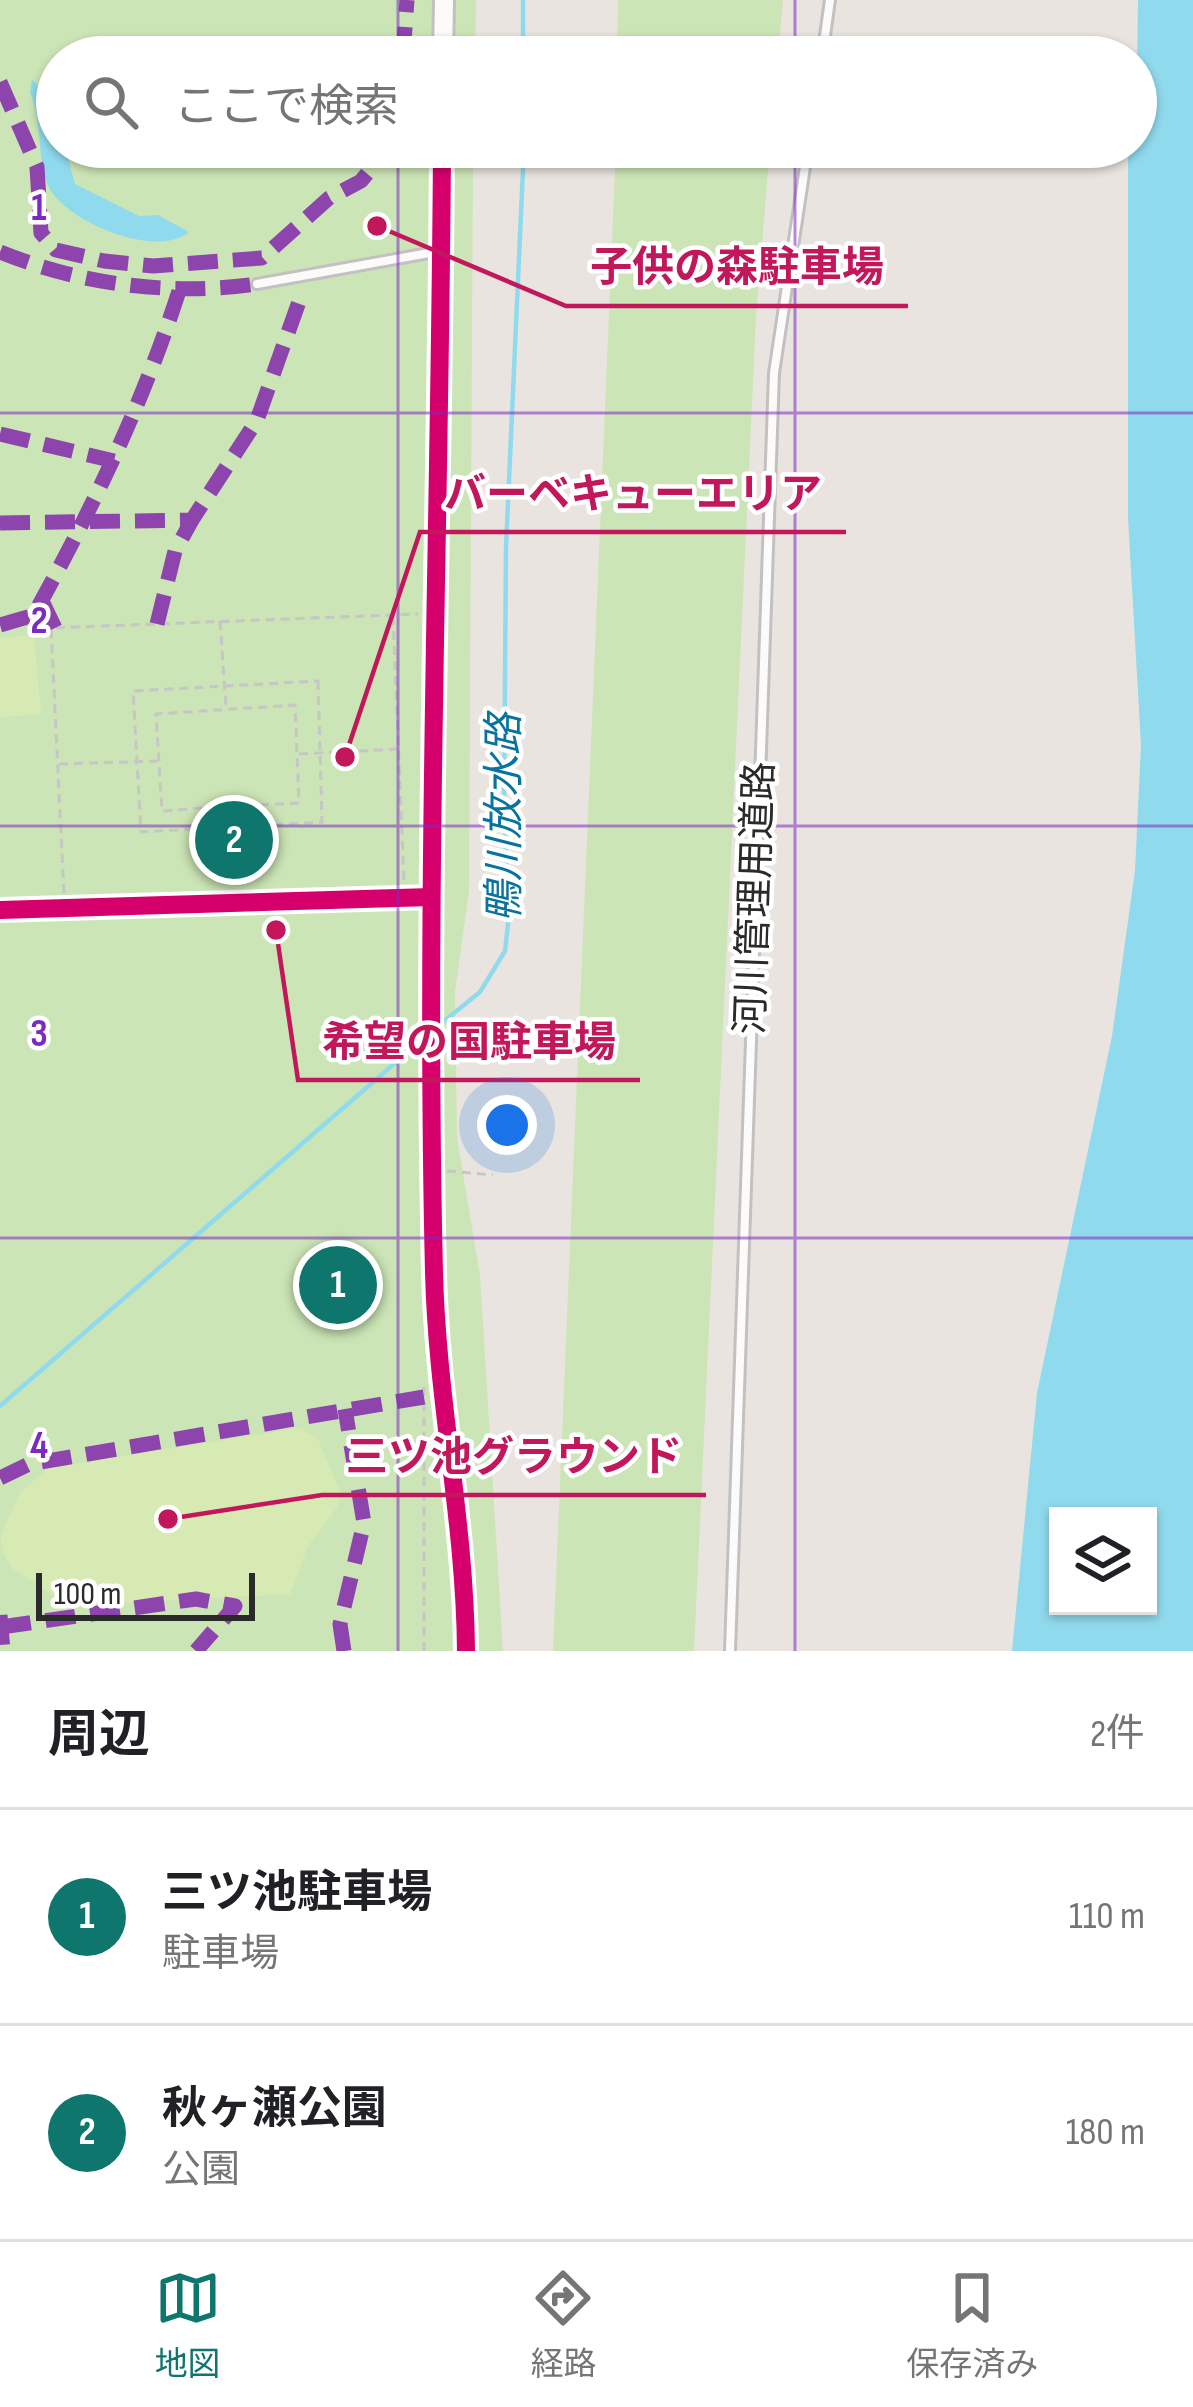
<!DOCTYPE html>
<html lang="ja">
<meta charset="utf-8">
<style>
:root{--surface:#fff;--page:#f2f2f2;--text:#202124;--muted:#757577;--line:#e0e0e0;--accent:#0f766e}
body{margin:0;font-family:"Sofia Sans Condensed","Noto Sans JP",sans-serif;background:var(--page);color:var(--text)}
.controls{position:absolute;right:36px;bottom:36px;display:grid;overflow:hidden;border-radius:0px;box-shadow:0 3px 9px #0004}
.controls button{width:108px;height:108px;display:grid;place-items:center;padding:0;border:0;border-bottom:3px solid var(--line);background:var(--surface);color:var(--text);font:60px sans-serif}
.scale{position:absolute;left:36px;bottom:30px;width:219px;box-sizing:border-box;padding-left:12px;border:6px solid #2a2a2a;border-top:0;font-size:33px;line-height:42px;white-space:nowrap;color:#2a2a2a;-webkit-text-stroke:9px #fff;paint-order:stroke}
.you{position:absolute;left:507px;top:1125px;width:42px;height:42px;margin:-30px;border:9px solid #fff;border-radius:50%;background:#1a73e8;box-shadow:0 0 0 18px #1a73e833}
.badge{display:grid;place-items:center;width:78px;height:78px;border-radius:50%;background:var(--accent);color:#fff;font-size:39px;font-weight:700}
.pin{position:absolute;translate:-50% -50%;border:6px solid #fff;box-shadow:0 3px 12px #0006}
.list{margin:0;padding:0;list-style:none}
h2{display:flex;justify-content:space-between;align-items:center;height:156px;margin:0;padding:0 48px;font-size:51px}
h2 small{font-size:39px;font-weight:400;color:var(--muted)}
.list li{display:grid;grid-template-columns:78px 1fr auto;gap:36px;align-items:center;box-sizing:border-box;height:216px;padding:0 48px;border-top:3px solid var(--line)}
.list b{display:block;font-size:45px;white-space:nowrap}
.list p{margin:0;font-size:39px;white-space:nowrap;color:var(--muted)}
.list em{font-size:39px;font-style:normal;color:var(--muted)}
.icon{flex:none;width:66px;height:66px;fill:none;stroke:currentColor;stroke-width:2;stroke-linecap:round;stroke-linejoin:round}
.map{position:relative;flex:none;width:1193px;height:1651px;overflow:hidden}
.search{position:absolute;background:var(--surface);box-shadow:0 3px 9px #0004;left:36px;right:36px;top:36px;height:132px;display:flex;align-items:center;gap:30px;box-sizing:border-box;padding:0 42px;border-radius:66px;color:var(--muted);font-size:45px}
.sheet{height:588px;background:var(--surface)}
nav{display:flex;justify-content:space-around;align-items:center;box-sizing:border-box;height:168px;border-top:3px solid var(--line);background:var(--surface);font-size:33px;color:var(--muted)}
nav a{display:grid;justify-items:center;gap:6px}
nav .on{color:var(--accent)}
.map>svg:first-child{display:block}
.green{fill:#cce5b6}
.pitch{fill:#d8eab4}
.water{fill:#90daee;fill-rule:evenodd}
.lines{fill:none;stroke-linecap:round;stroke-linejoin:round}
.stream{stroke:#90daee;stroke-width:4.5}
.lane-casing{stroke:#c2c0c1;stroke-width:14}
.street-casing{stroke:#c2c0c1;stroke-width:20}
.secondary-casing{stroke:#c2c0c1;stroke-width:24}
.path{stroke:#c6c6c5;stroke-width:3;stroke-dasharray:9 6;stroke-linecap:butt}
.lane{stroke:#fcfbfa;stroke-width:8}
.street{stroke:#fcfbfa;stroke-width:14}
.secondary{stroke:#fcfbfa;stroke-width:18}
.quiet{stroke:#8e44ad;stroke-width:15;stroke-dasharray:30 15;stroke-linecap:butt}
.cycleway-casing{stroke:#fff;stroke-width:26}
.cycleway{stroke:#d6006c;stroke-width:18}
.grid{fill:none;stroke:#7b2cbf;stroke-width:3;stroke-opacity:0.55}
.labels{text-anchor:middle;dominant-baseline:central;stroke-width:9;stroke-linejoin:round;paint-order:stroke}
.street-label{font-size:39px;fill:#2a2a2a;stroke:#fff}
.water-label{font-size:42px;font-style:italic;fill:#0873a1;stroke:#fff}
.grid-label{font-size:39px;text-anchor:middle;font-weight:bold;fill:#7b2cbf;stroke:#fff;stroke-width:9;stroke-linejoin:round;paint-order:stroke}
.leader{fill:none;stroke:#c2185b;stroke-width:4.5}
.callout-dot{fill:#c2185b;stroke:#fff;stroke-width:4.5}
.callout-label{font-size:42px;text-anchor:middle;font-weight:bold;fill:#c2185b;stroke:#fff;stroke-width:9;stroke-linejoin:round;paint-order:stroke}
</style>
<div class="map">
<svg width="1193" height="1651" viewBox="0 0 1193 1651">
<rect width="100%" height="100%" fill="#e9e4df"/>
<!-- green -->
<g class="green">
<path d="M0,0h476l-1,57h-418v90h416l-4,744 -14,101 2,146 23,137 23,376h-503z"/>
<path d="M618,0h165l-5,57h-161z"/>
<path d="M616,147h154l-14,170 -62,1334h-141z"/>
</g>
<!-- pitch -->
<g class="pitch">
<path d="M34,635l7,79 -41,3v-79z"/>
<path d="M300,1428l18,11 22,53 -3,15 -29,39 -18,48 -220,12 -57,-37 -10,-16 -2,-17 18,-42 29,-26z"/>
</g>
<!-- water -->
<g class="water">
<path d="M1138,0h55v1651h-181l25,-258 75,-357 23,-165 6,-126 -13,-227v-371h8zM1058,1516h90v90h-90z"/>
<path d="M32,79l25,28v40h8l10,37 64,32 19,-1 31,17c-32,28 -126,-11 -141,-47 -11,-29 -6,-64 -18,-93z"/>
</g>
<g class="lines">
<!-- stream -->
<g class="stream">
<path d="M523,0v57"/>
<path d="M438,1026l42,-34 25,-41 4,-36 -5,-108 2,-260 18,-400"/>
<path d="M0,1406l425,-369"/>
</g>
<defs>
<g id="lane">
<path d="M822,57l8,-57"/>
<path d="M257,284l183,-33"/>
<path d="M730,1651l44,-1278 34,-226"/>
</g>
<path id="street" d="M0,910l431,-13"/>
<g id="secondary">
<path d="M443,57l1,-57"/>
<path d="M442,147c-2,375 -17,750 -8,1125 3,129 31,249 32,379"/>
</g>
</defs>
<!-- lane casing -->
<use href="#lane" class="lane-casing"/>
<!-- street casing -->
<use href="#street" class="street-casing"/>
<!-- secondary casing -->
<use href="#secondary" class="secondary-casing"/>
<!-- path -->
<g class="path">
<path d="M393,616l11,266"/>
<path d="M220,621l6,86"/>
<path d="M318,681l4,141 -181,10 -8,-141z"/>
<path d="M299,754l98,-5"/>
<path d="M59,764l98,-3"/>
<path d="M230,806l69,-3 -4,-98 -139,9 6,97 68,-5 6,80"/>
<path d="M64,893l-13,-265 367,-14"/>
<path d="M447,1171l46,4"/>
<path d="M424,1651v-268"/>
</g>
<!-- lane -->
<use href="#lane" class="lane"/>
<!-- street -->
<use href="#street" class="street"/>
<!-- secondary -->
<use href="#secondary" class="secondary"/>
<!-- quiet -->
<g class="quiet">
<path d="M403,57l4,-57"/>
<path d="M0,82l37,85 4,66 15,17 48,11 49,5 109,-8 67,-60 32,-17 28,-34"/>
<path d="M0,252c81,33 172,44 257,32"/>
<path d="M0,434l114,27"/>
<path d="M0,523l192,-3 65,-100 44,-124"/>
<path d="M42,601l13,27"/>
<path d="M157,624l18,-73 17,-31"/>
<path d="M0,625l31,-9 6,-7c57,-104 106,-206 142,-318"/>
<path d="M0,1478l29,-14 395,-67"/>
<path d="M0,1615l3,36"/>
<path d="M1,1627l195,-28 39,7 -39,45"/>
<path d="M344,1651l-4,-27 24,-101 -19,-114"/>
</g>
<defs>
<g id="cycleway">
<path d="M442,147c-2,375 -17,750 -8,1125 3,129 31,249 32,379"/>
<path d="M0,910l431,-13"/>
</g>
</defs>
<!-- cycleway casing -->
<use href="#cycleway" class="cycleway-casing"/>
<!-- cycleway -->
<use href="#cycleway" class="cycleway"/>
</g>
<!-- grid -->
<path class="grid" d="M398,0v57M795,0v57M398,147v1504M795,147v1504M0,413h1193M0,826h1193M0,1238h1193"/>
<g class="labels">
<!-- street labels -->
<g class="street-label">
<text transform="translate(756 898) rotate(-88)">河川管理用道路</text>
</g>
<!-- water labels -->
<g class="water-label">
<text transform="translate(505 818) rotate(-90)">鴨川放水路</text>
</g>
</g>
<g class="grid-label">
<text x="39" y="220">1</text>
<text x="39" y="633">2</text>
<text x="39" y="1046">3</text>
<text x="39" y="1458">4</text>
</g>
<!-- callouts -->
<path class="leader" d="M377 226L566 306H908M345 757L420 532H846M276 930L298 1080H640M168 1519L322 1495H706"/>
<g class="callout-dot">
<circle cx="377" cy="226" r="12"/>
<circle cx="345" cy="757" r="12"/>
<circle cx="276" cy="930" r="12"/>
<circle cx="168" cy="1519" r="12"/>
</g>
<g class="callout-label">
<text x="737" y="281">子供の森駐車場</text>
<text x="633" y="508">バーベキューエリア</text>
<text x="469" y="1056">希望の国駐車場</text>
<text x="514" y="1471">三ツ池グラウンド</text>
</g>
</svg>
<div class="controls">
<button><svg class="icon" aria-label="layers" viewBox="0 0 24 24"><path d="M12 4l9 5-9 5-9-5zM3 14l9 5 9-5"/></svg></button>
</div>
<div class="scale">100 m</div>
<div class="you"></div>
<div class="pin badge" style="left:338px;top:1285px">1</div>
<div class="pin badge" style="left:234px;top:840px">2</div>
<div class="search"><svg class="icon" aria-label="search" viewBox="0 0 24 24"><circle cx="10" cy="10" r="6"/><path d="M15 15l6 6"/></svg>ここで検索</div>
</div>
<section class="sheet">
<h2>周辺<small>2件</small></h2>
<ul class="list">
<li><span class="badge">1</span><div><b>三ツ池駐車場</b><p>駐車場</p></div><em>110 m</em></li>
<li><span class="badge">2</span><div><b>秋ヶ瀬公園</b><p>公園</p></div><em>180 m</em></li>
</ul>
</section>
<nav>
<a class="on"><svg class="icon" aria-label="map" viewBox="0 0 24 24"><path d="M3 6l6-2 6 2 6-2v14l-6 2-6-2-6 2zM9 4v14M15 6v14"/></svg>地図</a>
<a><svg class="icon" aria-label="directions" viewBox="0 0 24 24"><path d="M12 3l9 9-9 9-9-9zM9 14v-3h6M13 9l2 2-2 2"/></svg>経路</a>
<a><svg class="icon" aria-label="saved" viewBox="0 0 24 24"><path d="M7 4h10v16l-5-4-5 4z"/></svg>保存済み</a>
</nav>
